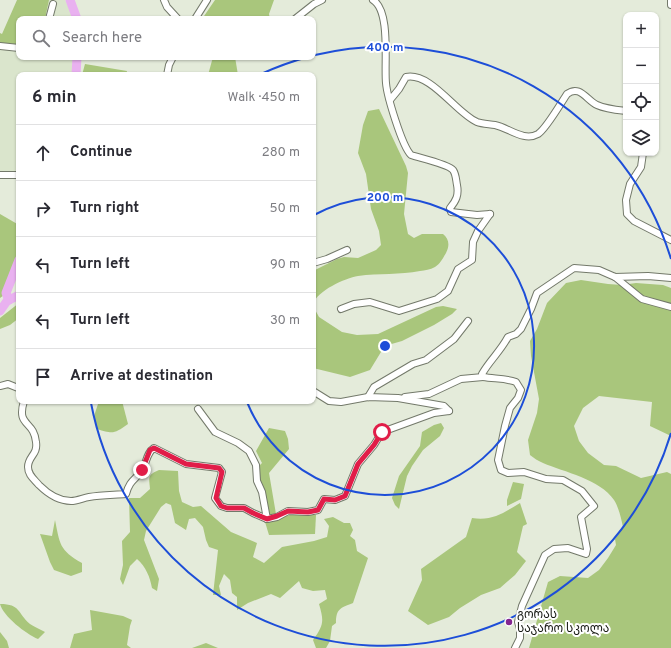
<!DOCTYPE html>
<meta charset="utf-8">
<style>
:root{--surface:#fff;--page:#f2f2f3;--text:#2b2b33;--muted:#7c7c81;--line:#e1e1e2}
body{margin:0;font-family:Overpass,"Noto Sans Georgian",sans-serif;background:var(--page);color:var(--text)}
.controls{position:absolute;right:12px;top:12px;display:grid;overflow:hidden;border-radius:8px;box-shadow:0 1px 3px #0004}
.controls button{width:36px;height:36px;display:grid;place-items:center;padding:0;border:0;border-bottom:1px solid var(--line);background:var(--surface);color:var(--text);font:20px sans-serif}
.stop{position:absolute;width:12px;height:12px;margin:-9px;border:3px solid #e11d48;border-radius:50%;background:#fff}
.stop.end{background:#e11d48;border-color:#fff;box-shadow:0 1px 4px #0008}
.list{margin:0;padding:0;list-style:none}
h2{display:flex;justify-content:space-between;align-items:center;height:52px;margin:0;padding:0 16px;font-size:17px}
h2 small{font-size:13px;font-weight:400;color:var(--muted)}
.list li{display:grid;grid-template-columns:26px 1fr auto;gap:12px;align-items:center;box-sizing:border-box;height:56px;padding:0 16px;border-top:1px solid var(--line)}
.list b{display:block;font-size:15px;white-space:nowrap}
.list em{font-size:13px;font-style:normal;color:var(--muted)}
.icon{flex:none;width:22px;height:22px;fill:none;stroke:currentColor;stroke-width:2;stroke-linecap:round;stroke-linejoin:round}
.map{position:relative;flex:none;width:671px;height:648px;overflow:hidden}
.search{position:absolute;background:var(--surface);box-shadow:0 1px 3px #0004;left:16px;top:16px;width:300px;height:44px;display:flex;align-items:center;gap:10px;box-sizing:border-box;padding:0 14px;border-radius:8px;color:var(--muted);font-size:15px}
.panel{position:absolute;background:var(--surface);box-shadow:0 1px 3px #0004;left:16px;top:72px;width:300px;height:332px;border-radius:8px}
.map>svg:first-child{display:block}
.built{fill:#dae5cc}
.green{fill:#a9c67c}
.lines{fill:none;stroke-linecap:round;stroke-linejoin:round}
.river{stroke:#e9b1f0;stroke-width:9}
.minor-casing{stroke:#73796a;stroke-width:8}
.minor{stroke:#fff;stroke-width:6}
.route{stroke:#e11d48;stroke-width:5}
.ring{fill:none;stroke:#1d4ed8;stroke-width:2}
.poi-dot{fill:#832590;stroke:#fff;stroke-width:1.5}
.labels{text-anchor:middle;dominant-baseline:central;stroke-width:4;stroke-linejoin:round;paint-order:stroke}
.poi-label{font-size:12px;fill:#171913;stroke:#fff;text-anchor:start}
.centre{fill:#1d4ed8;stroke:#fff;stroke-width:2}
.ring-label{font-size:12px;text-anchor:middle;font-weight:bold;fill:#1d4ed8;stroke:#fff;stroke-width:4;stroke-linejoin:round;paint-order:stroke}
</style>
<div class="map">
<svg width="671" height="648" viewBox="0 0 671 648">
<rect width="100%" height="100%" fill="#e4ebda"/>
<!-- built -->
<g class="built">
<path d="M49,0h16l9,19h-29z"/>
<path d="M0,49l19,2v6h54l-1,18h-53v97h-19z"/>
</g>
<!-- green -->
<g class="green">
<path d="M17,0h32l-4,19h-26v27l-19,-2v-11l2,1z"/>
<path d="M215,0h59l-5,14 1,5h-68z"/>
<path d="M213,57h22l3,18h-30z"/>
<path d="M85,64l42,7 -1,4h-44z"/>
<path d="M379,109l27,57 2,7 -4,41 4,20 6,4 8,-4h21c6,5 7,11 3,19 -3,5 -6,11 -11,14 -5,3 -10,3 -15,4 -20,4 -41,2 -62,5 -13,2 -41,15 -45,28v-33l24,-12 7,-2 14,1 18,-8 5,-5 -2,-14 -8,-22 -5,-35 -8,-21 5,-28 5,-14z"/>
<path d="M0,214l19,11v45l-8,20 -11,8z"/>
<path d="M581,280l27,4 14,1 14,-2 27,2 8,3v148l-21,-10 2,-24 -53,-6 -16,12 -9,18 5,15 9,12 16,12 12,1 25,12 26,-6 4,2v174h-142l19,-66 12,-6 28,2 11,-8 9,-12 8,-13 -1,-6 8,-12c-2,-9 -4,-19 -9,-27 -14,-21 -50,-28 -71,-37 -5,-2 -9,-5 -13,-8l-2,-15 9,-27 2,-14 -8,-43 -1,-15 7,-12 10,-26 19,-20z"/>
<path d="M19,303v15l-9,7 -10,4v-11z"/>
<path d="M313,306l6,11 23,15 15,3 21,-1 58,-27 7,-1 14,3 -5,5 -18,11 -32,16 -14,4 -7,7 -11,18 -20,7 -37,-9z"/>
<path d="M99,401h23l6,23c-14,10 -15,10 -31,5l-3,-13z"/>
<path d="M441,423l3,5 -4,8 -17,14 -11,16 -5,10 -8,33 -4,-4 -3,-7 7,-22 21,-30 2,-14 12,-7z"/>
<path d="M269,428l16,3 3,8 1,10 -20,24 7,41 -6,2c-4,-16 -11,-32 -12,-49l4,-4 -6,-12z"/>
<path d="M159,470l19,1 1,20 3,11 11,5 8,-1 30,26 26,11 -4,14 11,6 18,-16 32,-6 13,-4 2,-11 -5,-7 9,-2 11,6h6l3,7 -3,6 5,4 2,11 11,7 -15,45c-13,5 -17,6 -17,20l-4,3 -2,15 -4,7h-10l-3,-8c11,-15 11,-19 6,-36l8,-5 -2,-9 -12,1 -11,-3 -3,-7 -19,17 -9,-4 -23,9 -11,7v-13l-5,-4 -2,-13 -6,-6 -5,12 2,9h-8l5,-45 -9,-3 -3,-7 -3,-13 -8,-9 -6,1 -3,11 -11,-7 -4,-18 -5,-2 -5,4 -15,24 -2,9 15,39 -2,12 -5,-3c-2,-11 -6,-21 -15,-29l-7,7 -7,19 -3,-6 3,-14 -1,-24 8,-9 -1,-34h11l10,-9c-1,-12 -3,-14 9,-19z"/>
<path d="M513,482l11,2 -3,15 -14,7v-6z"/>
<path d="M520,503l7,21 -4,2 -6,26 9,9 -11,14 -15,13 -19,7 -21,13 -11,9 -21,8 -20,-14 14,-31 -1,-11 45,-32 6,-19c21,3 31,-5 48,-15z"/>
<path d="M303,514l13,1 -1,19 -46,1 -4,-13 25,-7z"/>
<path d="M55,520c5,24 4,30 27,43v9l-11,4 -17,-6 -4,-8 -10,-28 12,2z"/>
<path d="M0,604c21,0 17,9 30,20 4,3 10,5 15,8l-7,7c-12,-5 -35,-23 -38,-35z"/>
<path d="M90,610l33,6 9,4 -2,6 -3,19 4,3h-61l4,-14 18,-4z"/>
<path d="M0,632l7,9 2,7h-9z"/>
<path d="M206,643l12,5h-27h1z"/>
</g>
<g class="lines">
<!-- river -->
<g class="river">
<path d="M70,0l7,19"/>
<path d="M76,75l1,-18"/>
<path d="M9,300l-3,-7 13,-33"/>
<path d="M0,311l7,-10 12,-6"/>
</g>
<defs>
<g id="minor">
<path d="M164,0l3,7 11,12"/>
<path d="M373,0c18,11 11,64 13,83 1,13 16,63 25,72 9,3 37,9 42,15 3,4 3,10 4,15 2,10 -1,16 -7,23l1,4 26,3 13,-1"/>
<path d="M671,0v5"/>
<path d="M49,19l4,-15"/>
<path d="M195,19l12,-19"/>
<path d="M295,19l19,-15 8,-4"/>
<path d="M0,46l19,2"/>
<path d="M167,75l2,-10 4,-8"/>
<path d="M390,100l9,-11 7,-12c25,-5 50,36 71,45 5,2 12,2 18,3 14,3 29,17 43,9 8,-5 23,-31 29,-40 13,-10 20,7 30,11 9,4 20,5 29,6"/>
<path d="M643,153l-2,14 -11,17 -4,16 1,14 7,7 37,19"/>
<path d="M0,175h19"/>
<path d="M313,263l14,-4 20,-9"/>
<path d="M615,277l27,22 29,8"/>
<path d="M341,309l13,-5 16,-2 29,9 38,-12 11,-8 10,-22 14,-9 1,-18 5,-11 12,-17"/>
<path d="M0,386l8,-2 10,4 1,1"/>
<path d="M313,391l16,10 12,1 27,-5 30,1 46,8 5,5"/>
<path d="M368,397l6,-10 39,-23 13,-4 28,-21 14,-18"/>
<path d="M405,397l24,-3 32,-15 22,-2"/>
<path d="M24,401c-8,26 10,19 12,41 2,13 -8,14 -8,25 0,8 6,12 11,18 8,8 20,16 32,16 6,0 12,-3 18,-4 12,-2 24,-2 37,-3 4,-15 10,-14 16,-24 5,-7 4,-17 12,-22l32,16 33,4 3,4 -7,26 6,8 6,2h17l9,5 14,6 10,-2 11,-6 20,1 10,-2 6,-11 11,1 10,-4 13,-32 16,-19 8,-13 52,-19 15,-2"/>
<path d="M198,409l17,23 23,11 11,8 7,14 1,16 5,11 5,27"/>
<path d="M515,648l5,-10v-9l-2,-7 4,-16 23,-51 9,-6 14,-1 18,6 1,-5 -6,-32 13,-11 -12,-15 -19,-11 -17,-1 -22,-7 -16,1 -7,-3 -3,-10 7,-34 5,-18 8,-10 3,-8 -5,-8c-11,-4 -21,-3 -33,-5l-1,-3c8,-14 18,-22 26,-37l8,-3 5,-5 10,-20 6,-16 37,-25 25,2 16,7 33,-1 23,2"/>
</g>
</defs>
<!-- minor casing -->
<use href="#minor" class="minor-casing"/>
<!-- minor -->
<use href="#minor" class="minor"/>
</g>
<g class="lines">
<!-- route -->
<path class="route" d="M142,470l8,-20 4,-2 32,16 33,4 3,4 -6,26 5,8 6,2h17l9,5 14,6 10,-3 11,-5 20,1 10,-2 6,-11 11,1 10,-4 13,-32 16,-19 8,-13"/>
</g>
<!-- distance rings -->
<g class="ring">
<path d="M314 215A149 149 0 1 1 247 402"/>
<path d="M671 433A299 299 0 0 1 91 403M261 74A299 299 0 0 1 308 57M315 55A299 299 0 0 1 671 259"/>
</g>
<!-- markers -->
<circle class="poi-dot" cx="509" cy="622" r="4"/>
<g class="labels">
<!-- poi labels -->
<g class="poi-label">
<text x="517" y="615">გორას<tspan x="517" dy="14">საჯარო სკოლა</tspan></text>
</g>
</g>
<circle cx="385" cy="346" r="6" class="centre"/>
<g class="ring-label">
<text x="385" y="51">400 m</text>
<text x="385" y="201">200 m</text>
</g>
</svg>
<div class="controls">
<button>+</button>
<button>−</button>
<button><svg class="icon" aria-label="locate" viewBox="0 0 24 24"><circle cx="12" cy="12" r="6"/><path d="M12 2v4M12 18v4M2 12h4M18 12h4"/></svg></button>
<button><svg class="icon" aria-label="layers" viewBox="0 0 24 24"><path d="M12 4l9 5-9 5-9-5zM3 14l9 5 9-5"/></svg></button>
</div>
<div class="stop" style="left:382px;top:432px"></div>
<div class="stop end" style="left:142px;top:470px"></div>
<div class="search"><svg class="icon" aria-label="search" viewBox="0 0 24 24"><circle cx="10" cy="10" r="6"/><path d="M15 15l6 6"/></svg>Search here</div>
<section class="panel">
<h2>6 min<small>Walk · 450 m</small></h2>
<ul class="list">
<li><svg class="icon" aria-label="ahead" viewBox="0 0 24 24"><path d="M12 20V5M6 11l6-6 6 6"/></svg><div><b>Continue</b></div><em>280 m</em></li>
<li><svg class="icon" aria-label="right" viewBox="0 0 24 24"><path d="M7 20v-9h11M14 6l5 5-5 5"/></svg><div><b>Turn right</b></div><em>50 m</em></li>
<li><svg class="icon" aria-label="left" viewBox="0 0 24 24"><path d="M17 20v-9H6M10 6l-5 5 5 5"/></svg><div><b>Turn left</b></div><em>90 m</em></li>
<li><svg class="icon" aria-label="left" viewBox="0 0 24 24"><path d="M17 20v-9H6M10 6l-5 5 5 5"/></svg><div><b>Turn left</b></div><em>30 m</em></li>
<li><svg class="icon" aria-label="arrive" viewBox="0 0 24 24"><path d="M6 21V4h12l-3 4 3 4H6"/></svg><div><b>Arrive at destination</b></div></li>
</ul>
</section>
</div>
